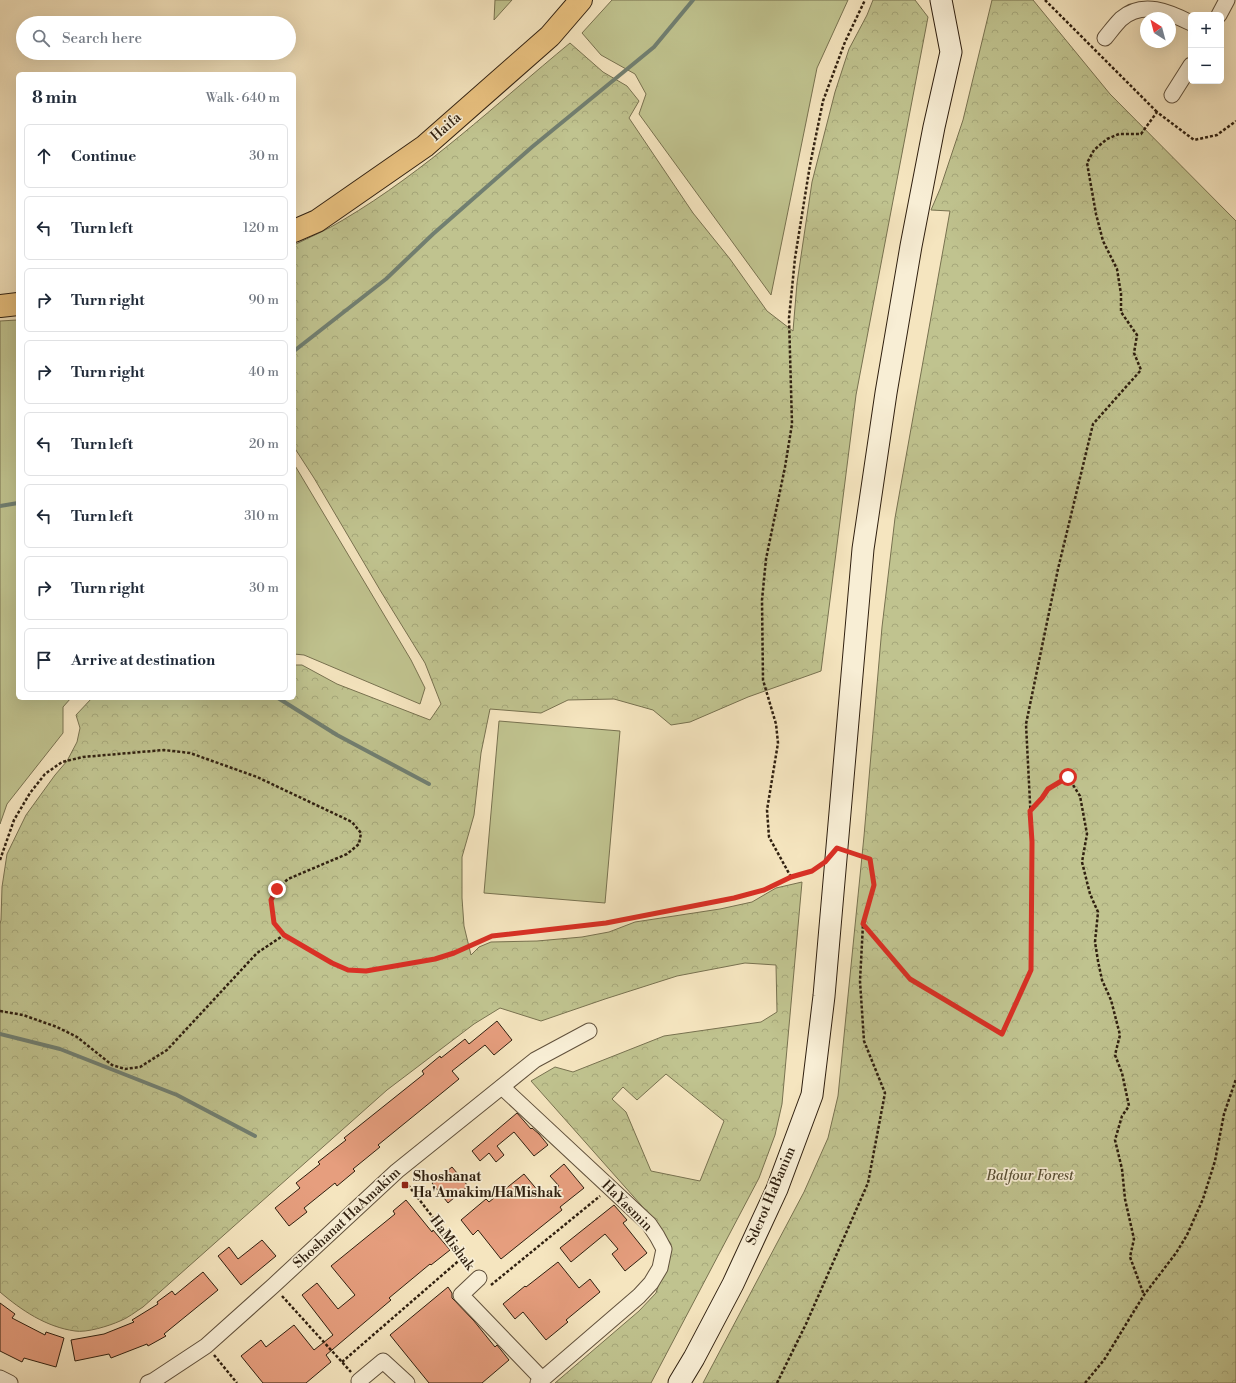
<!DOCTYPE html>
<meta charset="utf-8">
<style>
:root{--surface:#fff;--page:#f6f6f7;--text:#1f2937;--muted:#747a83;--line:#e0e1e3}
body{margin:0;font-family:"Libre Bodoni",serif;background:var(--page);color:var(--text)}
.controls{position:absolute;right:12px;top:12px;display:grid;overflow:hidden;border-radius:6px;box-shadow:0 4px 16px #0002}
.controls button{width:36px;height:36px;display:grid;place-items:center;padding:0;border:0;border-bottom:1px solid var(--line);background:var(--surface);color:var(--text);font:20px sans-serif}
.compass{position:absolute;left:1140px;top:12px;width:36px;height:36px;border-radius:50%;background:var(--surface);box-shadow:0 4px 16px #0002;rotate:324deg}
.stop{position:absolute;width:12px;height:12px;margin:-9px;border:3px solid #d93025;border-radius:50%;background:#fff}
.stop.end{background:#d93025;border-color:#fff;box-shadow:0 1px 4px #0008}
.list{margin:0;padding:0;list-style:none}
h2{display:flex;justify-content:space-between;align-items:center;height:52px;margin:0;padding:0 16px;font-size:17px}
h2 small{font-size:13px;font-weight:400;color:var(--muted)}
.list li{display:grid;grid-template-columns:26px 1fr auto;gap:12px;align-items:center;box-sizing:border-box;height:64px;margin:0 8px 8px;padding:0 8px;border:1px solid var(--line);border-radius:6px}
.list b{display:block;font-size:15px;white-space:nowrap}
.list em{font-size:13px;font-style:normal;color:var(--muted)}
.icon{flex:none;width:22px;height:22px;fill:none;stroke:currentColor;stroke-width:2;stroke-linecap:round;stroke-linejoin:round}
.map{position:relative;flex:none;width:1236px;height:1383px;overflow:hidden}
.search{position:absolute;background:var(--surface);box-shadow:0 4px 16px #0002;left:16px;top:16px;width:280px;height:44px;display:flex;align-items:center;gap:10px;box-sizing:border-box;padding:0 14px;border-radius:22px;color:var(--muted);font-size:15px}
.panel{position:absolute;background:var(--surface);box-shadow:0 4px 16px #0002;left:16px;top:72px;width:280px;height:628px;border-radius:6px}
.map>svg:first-child{display:block}
.grass{fill:#c0c38f;stroke:#787250}
.forest{fill:url(#forest-crowns);stroke:#787250;fill-rule:evenodd}
.lines{fill:none;stroke-linecap:round;stroke-linejoin:round}
.stream{stroke:#717f71;stroke-width:4}
.building{fill:#e69e7e;stroke:#302010}
.minor-casing{stroke:#61513c;stroke-width:17}
.secondary-casing{stroke:#302010;stroke-width:23}
.trunk-casing{stroke:#302010;stroke-width:24}
.path{stroke:#302010;stroke-width:2.5;stroke-dasharray:3 2;stroke-linecap:butt}
.minor{stroke:#f8eed5;stroke-width:15}
.secondary{stroke:#f8eed5;stroke-width:21}
.trunk{stroke:#eac280;stroke-width:22}
.route{stroke:#d93025;stroke-width:5}
.poi-dot{fill:#8f2418;stroke:#f8eed5;stroke-width:1.5}
.labels{text-anchor:middle;dominant-baseline:central;stroke-width:3.5;stroke-linejoin:round;paint-order:stroke}
.street-label{font-size:14px;fill:#302010;stroke:#f8eed5}
.park-label{font-size:14px;font-style:italic;fill:#5b5136;stroke:#f8eed5}
.poi-label{font-size:14px;font-weight:bold;fill:#302010;stroke:#f8eed5;text-anchor:start}
</style>
<div class="map">
<svg width="1236" height="1383" viewBox="0 0 1236 1383">
<defs>
<pattern id="forest-crowns" width="20" height="18" patternUnits="userSpaceOnUse"><rect width="20" height="18" fill="#c0c38f"/><path d="M2 6a3 3 0 1 1 6 0M12 15a3 3 0 1 1 6 0" fill="none" stroke="#a5a77a"/></pattern>
</defs>
<rect width="100%" height="100%" fill="#f5e5bf"/>
<filter id="stains"><feTurbulence type="fractalNoise" baseFrequency=".005" numOctaves="4"/><feColorMatrix values="0 0 0 0 .2 0 0 0 0 .09 0 0 0 0 .02 0 0 0 .5 -.17"/></filter>
<radialGradient id="worn" r=".72"><stop offset=".6" stop-color="#630" stop-opacity="0"/><stop offset="1" stop-color="#630" stop-opacity=".3"/></radialGradient>
<!-- grass -->
<g class="grass">
<path d="M495,0h17l-18,20z"/>
<path d="M612,0h236l-31,68 -46,227 -132,-181 7,-20 -11,-20 -34,-19 -19,-22z"/>
<path d="M17,320l1,378h53l-8,9v26l-56,71 -7,20v-503z"/>
<path d="M294,464l117,196 14,28 -5,16 -116,-49 -10,-1z"/>
<path d="M499,721l121,10 -15,172 -121,-10z"/>
</g>
<!-- forest -->
<g class="forest">
<path d="M873,0h42l13,17 -72,378 -35,276 -73,26 -58,25 -19,3 -18,-15 -39,-11 -46,1 -27,13 -51,-4 -9,44 -7,62 -12,42v41l2,28 7,29 8,-8 12,-5 46,-1 45,-4 27,-5 26,-10 85,-13 32,-7 24,-14 26,-6 -20,222 -7,31 -16,43 -108,205h-96l84,-72 17,-18 15,-49 -30,-39 -110,-124 24,-14 18,5 91,-36 97,-14 16,-10 -1,-47 -31,-2 -68,13 -72,23 -64,22 -41,-13 -26,16 -87,66 -244,217c-8,5 -15,11 -23,14 -11,5 -34,12 -45,10 -29,-4 -54,-21 -75,-39v-368l1,-4 1,-33 5,-33 19,-39 29,-40 12,-14 10,-19 3,-14 -4,-13 16,-17h202v-33h8l35,19 93,36 11,-16 -16,-41 -45,-73 -66,-112 -20,-31v-202c16,-8 33,-15 49,-25 83,-49 153,-116 227,-177l33,29 24,14 12,15 -10,17 64,95 37,46 37,52 26,20 4,-48 15,-101 23,-90 14,-43 18,-34zM666,1074l58,47 -24,60 -49,-10 -25,-59 -14,-13 11,-12 14,13z"/>
<path d="M992,0h41l77,94 126,127v1162h-533l101,-191 24,-54 10,-42 26,-260 18,-209 13,-109 55,-307 -19,-1 9,-21 23,-69z"/>
</g>
<g class="lines">
<!-- stream -->
<g class="stream">
<path d="M294,351l92,-72 47,-45 99,-87 122,-100 39,-47"/>
<path d="M0,506l18,-3"/>
<path d="M278,698l59,37 92,49"/>
<path d="M0,1034l60,15 117,46 78,41"/>
</g>
</g>
<!-- building -->
<g class="building">
<path d="M497,1021l15,19 -18,15 -9,-10 -33,26 7,8 -81,66 2,2 -27,22 2,2 -18,15 -2,-3 -31,25 3,4 -18,14 -14,-18 25,-20 -4,-5 24,-19 -2,-2 28,-22 -2,-2 80,-64 -2,-3 18,-15 1,2 24,-19 4,5z"/>
<path d="M517,1113l14,16 1,-1 7,6 9,11 -14,11 -20,-24 -17,14 7,9 -8,7 -7,-9 -9,8 -8,-10z"/>
<path d="M564,1164l20,24 -24,19 2,3 -61,49 -23,-29 -5,5 -12,-15 25,-21 3,3 35,-28 20,24 15,-12 -9,-10z"/>
<path d="M452,1167l16,19 -20,17 -16,-20z"/>
<path d="M406,1200l26,32 1,-2 17,20 -19,15 -1,-1 -41,34 2,2 -65,55 5,7 -25,21h-43l-22,-27 20,-16 5,7 28,-22 20,25 19,-15 -31,-40 15,-12 21,26 17,-14 -24,-29 64,-52 -2,-3z"/>
<path d="M614,1205l13,15 -4,3 24,30 -22,18 -13,-17 6,-5 -13,-15 -34,28 -11,-14z"/>
<path d="M262,1240l14,16 -35,29 -23,-29 11,-9 9,12z"/>
<path d="M558,1262l21,26 11,-9 10,13 -34,28 2,2 -22,18 -23,-28 -8,7 -12,-15 22,-18 1,1z"/>
<path d="M203,1272l15,18 -54,44 2,2 -18,10 -1,-2 -36,14 -2,-4 -34,7 -4,-21 33,-6 30,-12 -2,-2 26,-16 -1,-2 15,-11 3,4z"/>
<path d="M448,1287l4,6v5l3,3 19,20 21,26 2,-2 12,15 -27,23h-53l-39,-48z"/>
<path d="M0,1303l15,11 -3,4 33,17 1,-3 18,6 -8,29 -32,-9 -2,4 -22,-11z"/>
</g>
<g class="lines">
<defs>
<g id="minor">
<path d="M1219,15l8,-15"/>
<path d="M1105,38c5,-6 10,-13 16,-19 22,-19 48,-7 70,4"/>
<path d="M1172,95l19,-30"/>
<path d="M502,1087l147,137 8,12 7,13 -4,19 -9,15 -12,13 -101,87"/>
<path d="M479,1278l-18,17 81,84"/>
<path d="M0,1378l10,5"/>
<path d="M359,1381l24,-20 24,22"/>
<path d="M148,1383l5,-2 53,-35 67,-60 124,-115 138,-111 54,-29"/>
</g>
<path id="secondary" d="M679,1383l15,-25 39,-74 44,-95 35,-94 12,-99 39,-447 23,-156 25,-147 23,-119 17,-75 -10,-52"/>
<g id="trunk">
<path d="M294,231l23,-10 108,-75 125,-110 31,-36"/>
<path d="M0,306l18,-2"/>
</g>
</defs>
<!-- minor casing -->
<use href="#minor" class="minor-casing"/>
<!-- secondary casing -->
<use href="#secondary" class="secondary-casing"/>
<!-- trunk casing -->
<use href="#trunk" class="trunk-casing"/>
<!-- path -->
<g class="path">
<path d="M1045,0l112,112"/>
<path d="M1031,810l11,-12 6,-9 20,-12 12,19 7,38 -5,28 8,32 8,18 -3,30 3,19 4,19 9,20 9,35 -5,20 7,18 7,33 -7,10 -7,24 7,29 3,30 9,40 -4,18 14,38"/>
<path d="M0,860l14,-40 16,-27 15,-19 17,-12 21,-5 81,-7 26,3 67,24 95,45 9,11 -2,11 -12,10 -59,25 -11,10 -6,11 3,23 10,12 48,28 15,7 19,1 69,-12 19,-6 38,-17 114,-13 128,-25 31,-8 26,-13 21,-6 7,-5"/>
<path d="M791,877l-22,-40 -2,-27 11,-67 -2,-19 -13,-44 -1,-80 4,-41 19,-92 7,-43 -3,-106 6,-60 15,-93 13,-64 22,-59 20,-42"/>
<path d="M864,925l46,54 92,55 29,-63 1,-129 -6,-118 32,-155 35,-145 48,-54 -7,-17 3,-18 -16,-23v-18l-4,-25 -14,-28 -7,-27 -9,-51 7,-13 13,-11 12,-5h22l16,-22 37,28 23,-5 19,-14"/>
<path d="M0,1011l23,4 34,12 20,10 35,28 13,4 15,-2 27,-17 90,-97 27,-18"/>
<path d="M405,1181l66,86"/>
<path d="M491,1285l109,-89"/>
<path d="M282,1296l69,76"/>
<path d="M214,1355l23,28"/>
<path d="M342,1362l121,-105"/>
<path d="M777,1383l29,-59 62,-141 17,-90 -21,-52 -4,-60 3,-57 11,-39 -4,-26 -18,-6"/>
<path d="M1085,1383l19,-23 40,-65 32,-42 11,-18 16,-36 12,-38 9,-47 12,-35"/>
</g>
<!-- minor -->
<use href="#minor" class="minor"/>
<!-- secondary -->
<use href="#secondary" class="secondary"/>
<!-- trunk -->
<use href="#trunk" class="trunk"/>
</g>
<g class="lines">
<!-- route -->
<path class="route" d="M277,889l-6,11 3,23 10,12 48,28 16,7 18,1 69,-12 19,-6 38,-17 114,-13 128,-25 30,-8 27,-13 21,-6 13,-9 12,-14 33,11 4,26 -11,39 47,55 92,55 29,-64 1,-128 -2,-31 12,-13 6,-9 20,-12"/>
</g>
<!-- markers -->
<rect class="poi-dot" x="401" y="1181" width="8" height="8" rx="2"/>
<g class="labels">
<!-- street labels -->
<g class="street-label">
<text transform="translate(446 127) rotate(-41)">Haifa</text>
<text transform="translate(771 1196) rotate(-67)">Sderot HaBanim</text>
<text transform="translate(627 1206) rotate(45)">HaYasmin</text>
<text transform="translate(347 1218) rotate(-43)">Shoshanat HaAmakim</text>
<text transform="translate(452 1243) rotate(53)">HaMishak</text>
</g>
<!-- park labels -->
<g class="park-label">
<text x="1030" y="1176">Balfour Forest</text>
</g>
<!-- poi labels -->
<g class="poi-label">
<text x="413" y="1177">Shoshanat<tspan x="413" dy="16">Ha'Amakim/HaMishak</tspan></text>
</g>
</g>
<rect width="100%" height="100%" filter="url(#stains)"/>
<rect width="100%" height="100%" fill="url(#worn)"/>
</svg>
<div class="controls">
<button>+</button>
<button>−</button>
</div>
<svg class="compass" viewBox="-18 -18 36 36"><path d="M0-13l5 13h-10z" fill="#e53935"/><path d="M0 13l5-13h-10z" fill="#747a83"/></svg>
<div class="stop" style="left:1068px;top:777px"></div>
<div class="stop end" style="left:277px;top:889px"></div>
<div class="search"><svg class="icon" aria-label="search" viewBox="0 0 24 24"><circle cx="10" cy="10" r="6"/><path d="M15 15l6 6"/></svg>Search here</div>
<section class="panel">
<h2>8 min<small>Walk · 640 m</small></h2>
<ul class="list">
<li><svg class="icon" aria-label="ahead" viewBox="0 0 24 24"><path d="M12 20V5M6 11l6-6 6 6"/></svg><div><b>Continue</b></div><em>30 m</em></li>
<li><svg class="icon" aria-label="left" viewBox="0 0 24 24"><path d="M17 20v-9H6M10 6l-5 5 5 5"/></svg><div><b>Turn left</b></div><em>120 m</em></li>
<li><svg class="icon" aria-label="right" viewBox="0 0 24 24"><path d="M7 20v-9h11M14 6l5 5-5 5"/></svg><div><b>Turn right</b></div><em>90 m</em></li>
<li><svg class="icon" aria-label="right" viewBox="0 0 24 24"><path d="M7 20v-9h11M14 6l5 5-5 5"/></svg><div><b>Turn right</b></div><em>40 m</em></li>
<li><svg class="icon" aria-label="left" viewBox="0 0 24 24"><path d="M17 20v-9H6M10 6l-5 5 5 5"/></svg><div><b>Turn left</b></div><em>20 m</em></li>
<li><svg class="icon" aria-label="left" viewBox="0 0 24 24"><path d="M17 20v-9H6M10 6l-5 5 5 5"/></svg><div><b>Turn left</b></div><em>310 m</em></li>
<li><svg class="icon" aria-label="right" viewBox="0 0 24 24"><path d="M7 20v-9h11M14 6l5 5-5 5"/></svg><div><b>Turn right</b></div><em>30 m</em></li>
<li><svg class="icon" aria-label="arrive" viewBox="0 0 24 24"><path d="M6 21V4h12l-3 4 3 4H6"/></svg><div><b>Arrive at destination</b></div></li>
</ul>
</section>
</div>
